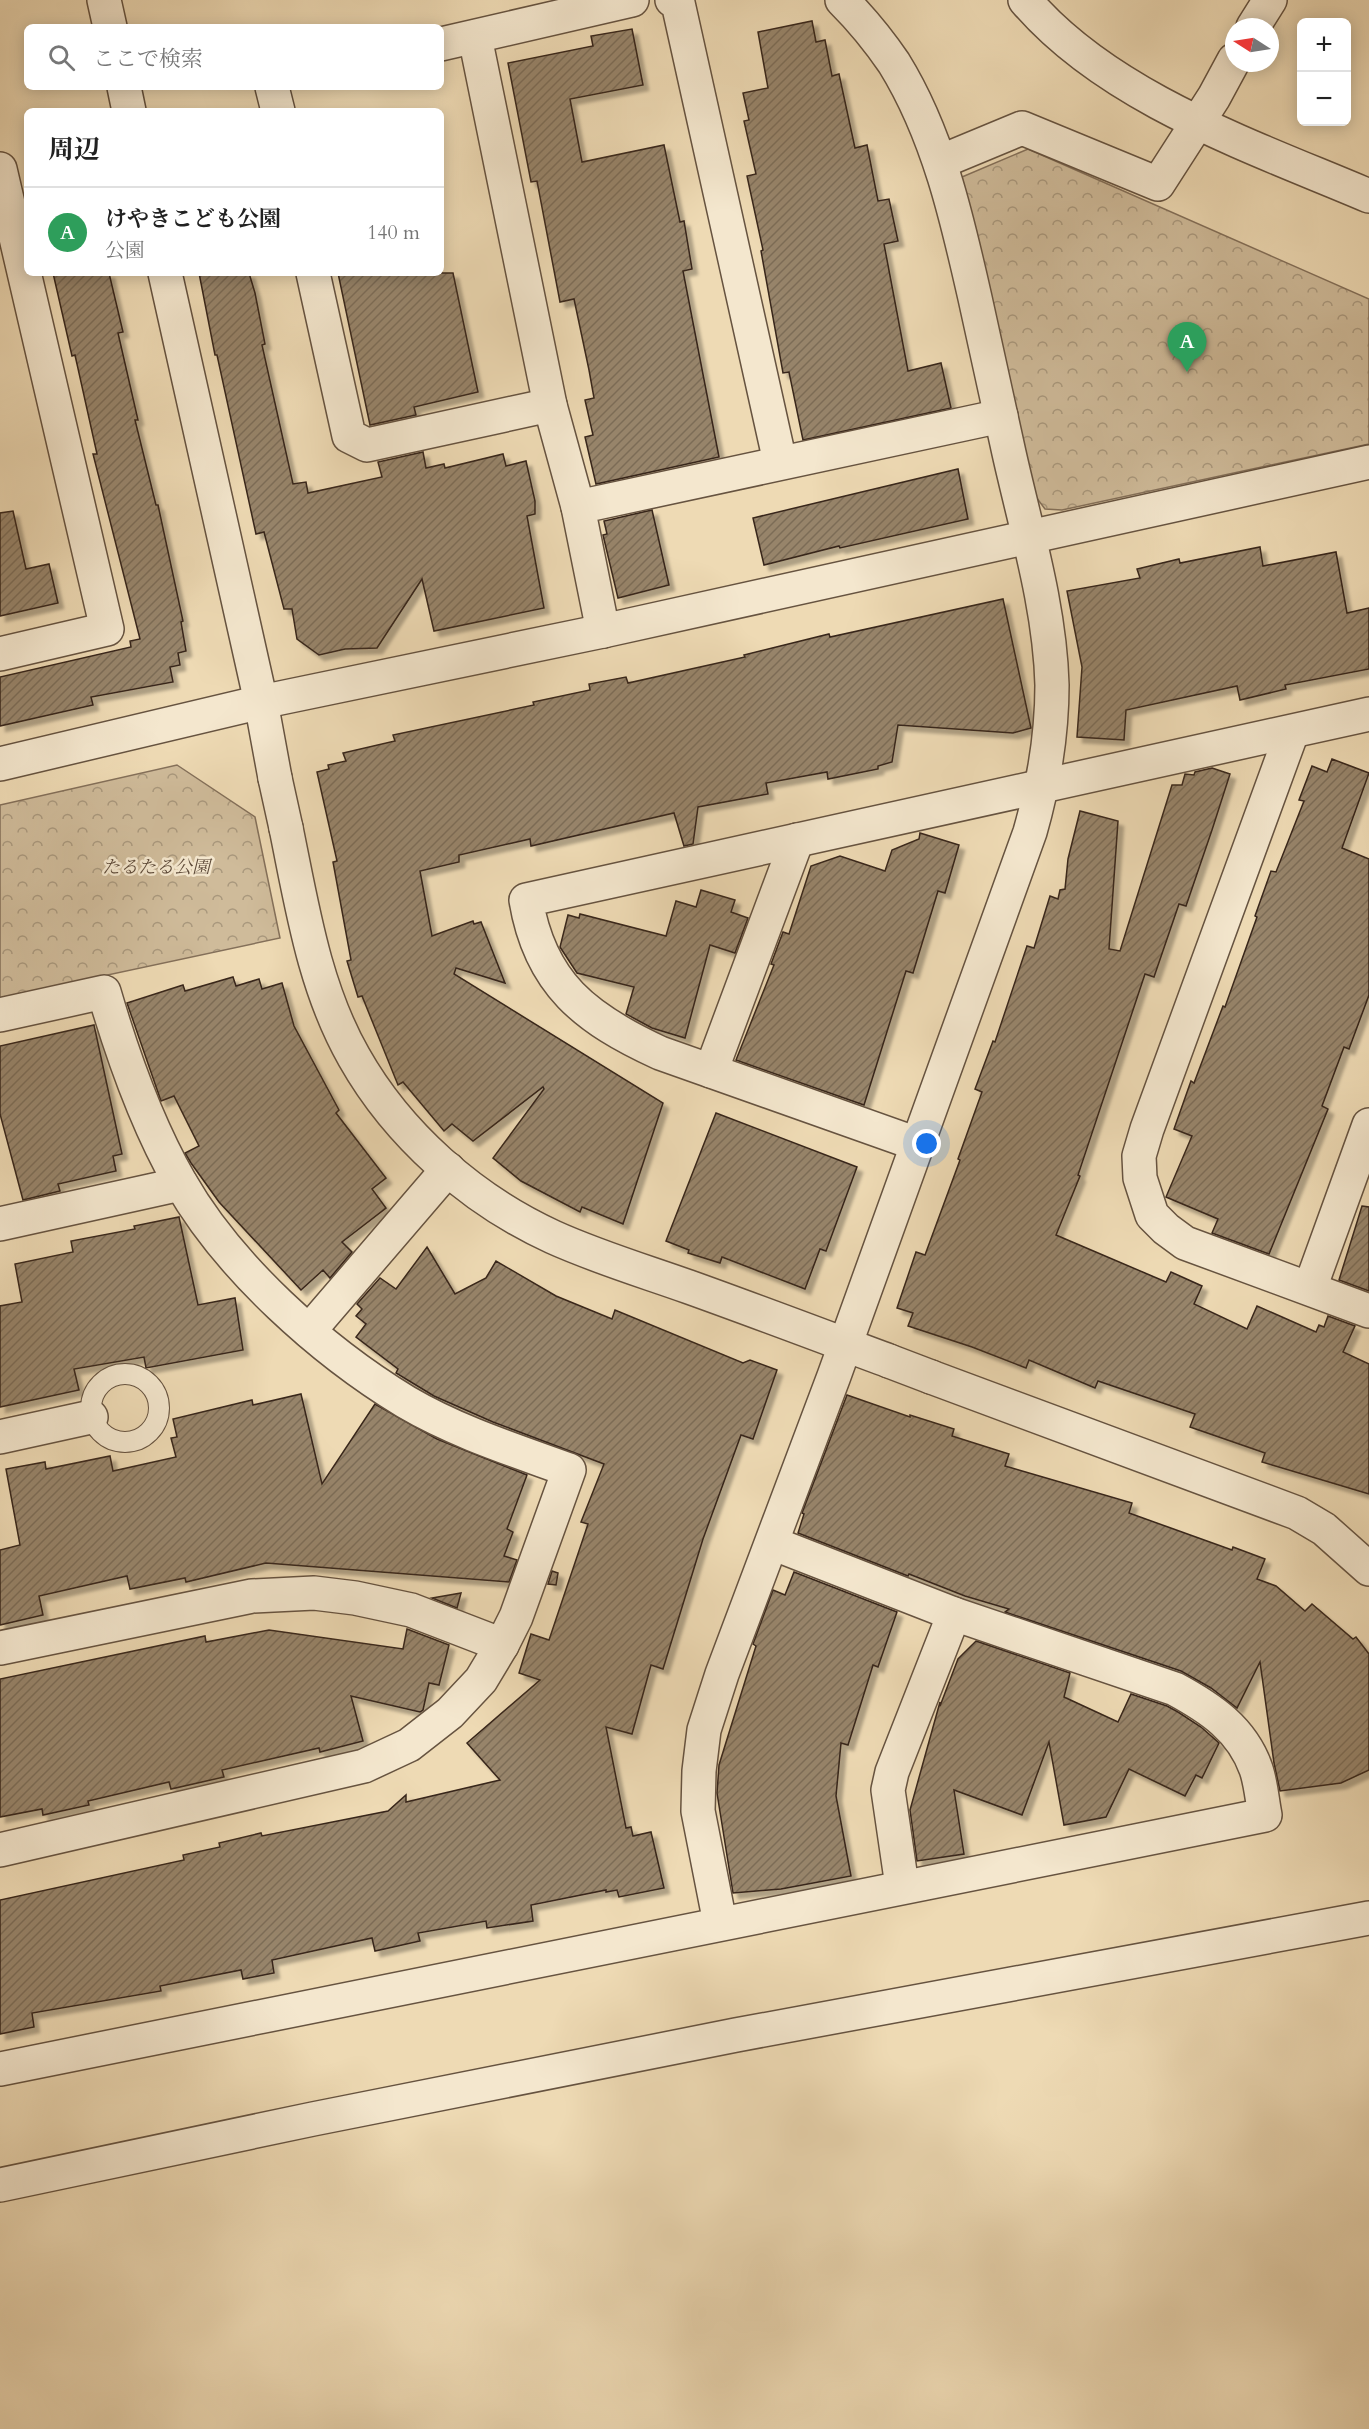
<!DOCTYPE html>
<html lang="ja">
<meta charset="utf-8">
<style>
:root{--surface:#fff;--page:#f6f6f6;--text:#222;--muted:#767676;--line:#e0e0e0;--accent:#7c3aed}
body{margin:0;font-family:Cardo,"Noto Serif JP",serif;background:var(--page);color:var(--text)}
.controls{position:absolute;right:18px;top:18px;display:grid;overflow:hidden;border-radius:9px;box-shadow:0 3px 15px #0003}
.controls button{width:54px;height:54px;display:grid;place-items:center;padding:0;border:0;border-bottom:2px solid var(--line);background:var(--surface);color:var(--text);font:30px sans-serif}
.compass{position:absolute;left:1225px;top:18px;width:54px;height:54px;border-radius:50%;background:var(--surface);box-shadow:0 3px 15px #0003;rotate:282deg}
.you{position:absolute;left:927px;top:1144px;width:21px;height:21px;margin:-15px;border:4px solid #fff;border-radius:50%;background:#1a73e8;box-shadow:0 0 0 9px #1a73e833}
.badge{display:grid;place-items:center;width:39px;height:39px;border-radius:50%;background:var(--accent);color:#fff;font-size:20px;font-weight:700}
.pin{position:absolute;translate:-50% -50px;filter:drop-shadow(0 2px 3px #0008)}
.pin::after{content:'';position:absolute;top:32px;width:21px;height:18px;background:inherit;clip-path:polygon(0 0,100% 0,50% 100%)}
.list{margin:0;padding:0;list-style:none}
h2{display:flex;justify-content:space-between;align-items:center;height:78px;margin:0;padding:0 24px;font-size:26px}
h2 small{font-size:20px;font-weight:400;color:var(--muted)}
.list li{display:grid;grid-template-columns:39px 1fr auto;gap:18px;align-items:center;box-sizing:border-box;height:90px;padding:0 24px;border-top:2px solid var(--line)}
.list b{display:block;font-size:22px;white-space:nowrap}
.list p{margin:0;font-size:20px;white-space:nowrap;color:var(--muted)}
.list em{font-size:20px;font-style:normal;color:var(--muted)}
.icon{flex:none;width:33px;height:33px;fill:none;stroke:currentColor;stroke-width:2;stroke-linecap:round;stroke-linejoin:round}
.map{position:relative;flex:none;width:1369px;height:2429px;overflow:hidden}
.search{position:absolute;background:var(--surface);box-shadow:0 3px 15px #0003;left:24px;top:24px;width:420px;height:66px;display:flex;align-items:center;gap:15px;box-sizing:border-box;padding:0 21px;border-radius:9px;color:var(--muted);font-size:22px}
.panel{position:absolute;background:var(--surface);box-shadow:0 3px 15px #0003;left:24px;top:108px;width:420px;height:168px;border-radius:9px}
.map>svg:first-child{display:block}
.park{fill:url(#park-crowns);stroke:#84705a;stroke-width:1.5}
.building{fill:url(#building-hatch);stroke:#38261a;stroke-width:1.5;filter:url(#shadow)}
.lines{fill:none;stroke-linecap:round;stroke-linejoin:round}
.service-casing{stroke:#665340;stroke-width:22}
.minor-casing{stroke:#665340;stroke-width:36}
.tertiary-casing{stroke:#665340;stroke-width:36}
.service{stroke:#f4e7ce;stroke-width:20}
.minor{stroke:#f4e7ce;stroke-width:33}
.tertiary{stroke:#f4e7ce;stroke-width:33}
.labels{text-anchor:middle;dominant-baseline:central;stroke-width:5;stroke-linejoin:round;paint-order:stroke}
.park-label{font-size:18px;font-style:italic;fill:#5e4b3a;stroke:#f4e7ce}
</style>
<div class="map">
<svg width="1369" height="2429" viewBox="0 0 1369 2429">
<defs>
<pattern id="park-crowns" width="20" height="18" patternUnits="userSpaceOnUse" patternTransform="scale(1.5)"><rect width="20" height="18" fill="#cfbb9a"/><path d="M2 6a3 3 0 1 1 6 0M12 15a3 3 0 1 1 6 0" fill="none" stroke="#a9987d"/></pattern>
<pattern id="building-hatch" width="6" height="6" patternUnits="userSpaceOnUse" patternTransform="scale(1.5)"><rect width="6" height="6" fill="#97846a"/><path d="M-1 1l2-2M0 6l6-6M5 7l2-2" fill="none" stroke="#7c6c56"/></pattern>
<filter id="shadow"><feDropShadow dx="5.5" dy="5.5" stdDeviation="1.5" flood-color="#0004"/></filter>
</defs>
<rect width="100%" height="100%" fill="#eedab4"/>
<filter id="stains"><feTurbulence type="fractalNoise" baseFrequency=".00333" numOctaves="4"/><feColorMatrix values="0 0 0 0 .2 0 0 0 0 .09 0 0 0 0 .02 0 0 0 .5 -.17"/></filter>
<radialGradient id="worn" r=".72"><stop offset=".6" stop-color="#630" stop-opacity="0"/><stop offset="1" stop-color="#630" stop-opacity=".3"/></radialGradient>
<!-- park -->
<g class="park">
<path d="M1028,149l341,150v145l-307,66 -17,-1 -12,-16 -71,-316z"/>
<path d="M177,765l78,52 25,121 -280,60v-193z"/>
</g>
<!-- building -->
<g class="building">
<path d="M812,21l4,21 9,-2 7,36 7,-2 16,74 12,-3 11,56 11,-2 9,42 -14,3 24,127 33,-8 10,45 -148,32 -14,-68 -6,1 -22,-122 2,-1 -16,-74 9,-2 -12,-53 5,-1 -6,-27 25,-5 -10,-56z"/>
<path d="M632,29l11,56 -73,14 12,63 82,-17 16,77 4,-1 8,48 -9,2 36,186 -123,27 -11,-47 8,-2 -8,-35 9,-2 -5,-28 -15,-71 -14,3 -23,-121 -6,1 -23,-119 85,-17 -2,-10z"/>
<path d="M53,273h56l14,59 -5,1 20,87h-3l21,85h2l25,116 -2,1 5,29 -8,2 2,12 -10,2 3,15 -82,15 2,8 -93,21v-49l131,-30 -1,-6 10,-2 -47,-185h4l-22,-99 -3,1z"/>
<path d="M199,273h50l6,20 10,51 -3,1 31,139 13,-2 2,11 74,-16 -4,-15 45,-10 3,16 18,-4 1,4 58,-14 3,12 20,-5 9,40v13l-8,2 17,92 -110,23 -12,-52 -45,69 -32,1 -26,6 -22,-16 -5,-30h-8l-20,-77 -8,2 -39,-179h-2z"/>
<path d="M338,273h115l25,119 -64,15 2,8 -46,10z"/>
<path d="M958,469l10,50 -128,29 -1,-2 -75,19 -11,-47z"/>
<path d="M652,510l17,75 -51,13 -15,-63 4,-1 -3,-13z"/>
<path d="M13,511l13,58 23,-5 9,39 -58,13v-103z"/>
<path d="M1260,547l3,19 73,-14 11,61 22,-5v61l-84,16 1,4 -46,11 -3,-14 -111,24 -2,30 -47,-3 5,-70 -15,-76 73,-13 -3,-9 42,-10 1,4z"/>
<path d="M1003,599l28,129 -18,5 -115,-8 -6,37 -14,4v3l-50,10 -1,-7 -61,11 2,11 -70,13 -5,37 -9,2 -10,-33 -143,33 -1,-7 -71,16v7l-39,9 12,65 41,-15 1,3 7,-2 24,61 -49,-15 -2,6 209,129 -40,121 -41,-17 -2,5 -59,-31 -28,-23 51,-69 -1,-2 -70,54 -21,-17 -8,7 -41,-49 -5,3 -36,-89 -4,1 -11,-36 4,-1 -18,-98 4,-1 -20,-89 12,-3 -1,-4 18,-4 -3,-8 52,-12 -2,-6 141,-30 -1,-3 57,-12 -1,-6 37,-7 2,6 117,-26 -1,-2 85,-21 1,3z"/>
<path d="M1332,759l37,14 -27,75 27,11v136l-20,54 -5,-2 -22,59 6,3 -59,145 -57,-21 6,-14 -52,-22 26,-61 -18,-7 17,-48 3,2 29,-77 2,1 32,-90 -2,-1 16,-45 5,1 28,-71 -5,-1 13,-34 15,6z"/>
<path d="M1212,768l18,6 -18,56 -26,76 -7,-2 -25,73 -9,-3 -67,201 2,1 -24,59 110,47 5,-10 31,14 -8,18 53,25 10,-23 59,26 3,-7 5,2 4,-11 27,10 -12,26 26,12v130l-107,-32 3,-9 -75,-26 5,-13 -97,-33 -3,7 -66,-28 -3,8 -54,-21 -64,-21 5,-13 -16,-5 19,-56 9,3 35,-95 -2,-1 24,-67 -7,-3 18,-48 2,1 32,-96 7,2 16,-52 8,3 2,-9 5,-1 3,-30 12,-48 38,10 -9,128 11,2 52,-166h10l3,-11 9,1 1,-3z"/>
<path d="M920,833l39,12 -14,48 -7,-2 -25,82 -7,-2 -42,134 -128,-45 38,-95 -3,-1 12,-32 6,2 22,-68 29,-10 45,15 7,-21 27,-11z"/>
<path d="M701,890l34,10 -4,12 17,6 -13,35 -25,-8 -25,93 -33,-10 -26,-14 8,-27 -57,-14 -17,-26 8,-32 11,3 1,-4 86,22 10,-35 20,6z"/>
<path d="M233,977l3,9 23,-7 3,10 20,-6 12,43 45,84 -3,3 50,65 -14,11 14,19 -44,34 10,10 -22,26 -7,-8 -22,20 -82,-88 -28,-39 -6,-10 14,-7 -25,-50 -13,5 -34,-98 56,-18 2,6z"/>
<path d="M94,1025l28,129 -9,2 3,15 -58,13 2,7 -37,9 -23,-86v-68z"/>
<path d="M716,1113l141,54 -31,84 -6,-2 -15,40 -83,-32 -2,6 -32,-10 1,-3 -23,-9z"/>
<path d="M1362,1206l7,1v84l-30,-11z"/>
<path d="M179,1217l19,88 37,-7 8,52 -97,18 -2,-11 -70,12 5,21 -79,17v-101l22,-4 -7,-38 58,-12 -2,-11 64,-12 -1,-3z"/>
<path d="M427,1247l28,47 31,-16 10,-17 60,35 56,23 3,-9 128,53 7,-3 27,10 -24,69 -12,-4 -38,104 -40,130 -12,-4 -19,69 -26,-7 20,101 5,-1 2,9 18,-4 13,56 -45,9 -2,-7 -11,2v-2l-75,15 2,16 -46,7 -1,-7 -68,12 2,8 -45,10 -3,-13 -100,22 2,13 -31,6 -2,-9 -81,16 1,5 -129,22 2,14 -34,7v-134l184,-40 -1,-5 37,-8 -1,-4 42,-10 1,3 126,-25 18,-16v7l94,-22 -33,-37 73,-63 -21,-7 12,-39 18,6 39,-116 -7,-2 23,-58 -111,-42 -59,-26 -38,-23 2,-4 -42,-32 10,-13 -10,-8 6,-7 -5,-5 23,-26 16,11z"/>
<path d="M301,1394l21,90 53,-80 62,35 90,36 -20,54 6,3 -9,24 13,4 -8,22 -243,-19 -80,19 -1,-4 -55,11 -3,-13 -88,20 4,19 -43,10v-75l20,-5 -14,-76 39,-7 1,7 64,-13 3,15 63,-14 -5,-19 6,-1 -4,-18 79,-19 1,5z"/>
<path d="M847,1395l63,22v-2l44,14 -2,7 57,18 -4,12 127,37 -3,10 103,37 1,-3 32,12 -8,20 19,7 29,25 7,-7 41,35 3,-2 13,17v116l-28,13 -61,8 -6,-28 -14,-101 -23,46 -26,-20 -30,-17 -176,-59 4,-3 -44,-13 -56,-22 -1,2 -110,-43 6,-19 -2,-1z"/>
<path d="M552,1571l6,2 -2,12 -8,-1z"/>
<path d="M794,1572l103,40 -19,55 -5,-2 -25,80 -7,-2 -5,53 15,80 -70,13 -48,4 -16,-100 2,-28 37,-119 -3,-2 20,-54 12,5z"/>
<path d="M461,1593l-4,15 -25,-10z"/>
<path d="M407,1629l42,16 -10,40 -10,-2 -6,27 -3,2 -69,-16 12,45 -43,11 -1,-4 -97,22 2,7 -53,12 -2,-7 -81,19 1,4 -46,10 -1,-6 -42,8v-138l205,-43 1,6 63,-12 134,19z"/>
<path d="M976,1641l94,32 -6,24 54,25 13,-28 36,12 11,6 23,15 18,16 -17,35 -6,-3 -11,21 -56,-27 -23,48 -42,8 -15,-83 -27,73 -68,-25 10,64 -47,7 -7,-51 30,-108v4l18,-47z"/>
</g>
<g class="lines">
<defs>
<circle id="service" cx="125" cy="1408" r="34"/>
<g id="minor">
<path d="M672,0l6,3 102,459"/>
<path d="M1025,0c83,98 229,147 344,196"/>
<path d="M1253,27l17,-27"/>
<path d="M475,37l75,368"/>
<path d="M441,44l191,-44"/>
<path d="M272,87l6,24"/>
<path d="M940,162l82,-34 136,56 56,-87 20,-37"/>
<path d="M0,169l107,460 -107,25"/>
<path d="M313,273l36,163 18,9 183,-40 28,102"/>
<path d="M603,631l-25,-124 423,-91"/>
<path d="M1292,732l-145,397 -8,27 1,22 12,37 14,14 19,14 184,68"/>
<path d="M0,764l261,-62 342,-71 766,-169"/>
<path d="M275,778l11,50"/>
<path d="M0,1015l104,-23c19,65 42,131 76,190 49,86 142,169 226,220 51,30 108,48 163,68l-53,147 -14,28 -21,35 -31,33 -41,32 -45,21 -364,84"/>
<path d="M711,1071l86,-231"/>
<path d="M917,1144l-257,-91c-74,-34 -120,-69 -134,-153l843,-186"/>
<path d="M0,1224l181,-40"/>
<path d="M1310,1288l59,-163"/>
<path d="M309,1331l139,-162"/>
<path d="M889,1361l42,16"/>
<path d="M0,1437l91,-20"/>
<path d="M0,1648l252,-52 62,-3 41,5 56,12 91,35"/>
<path d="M902,1886l-14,-96 4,-18 62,-158"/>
<path d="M720,1923l-22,-112 1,-40 5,-41 18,-56 112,-298 196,-544c14,-49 22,-97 22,-147 -2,-78 -26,-156 -43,-232 -11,-52 -23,-103 -34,-155 -18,-80 -37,-164 -81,-235 -15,-22 -33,-44 -52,-63"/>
<path d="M0,2069l1265,-254c-3,-15 -4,-32 -9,-46 -14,-40 -46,-61 -81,-80l-221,-75 -182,-71"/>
</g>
<g id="tertiary">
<path d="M104,0l6,27"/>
<path d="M124,87l5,24"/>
<path d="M165,273l96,429 14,76"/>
<path d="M286,828c16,78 28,159 68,229 44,78 118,143 199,180 44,20 91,34 136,50 67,24 133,49 200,74"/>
<path d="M931,1377l366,136 27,16 45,40"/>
<path d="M0,2185l313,-66 423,-84 633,-117"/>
</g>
</defs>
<!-- service casing -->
<use href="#service" class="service-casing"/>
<!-- minor casing -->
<use href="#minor" class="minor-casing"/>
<!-- tertiary casing -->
<use href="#tertiary" class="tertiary-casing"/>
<!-- service -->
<use href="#service" class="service"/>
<!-- minor -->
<use href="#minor" class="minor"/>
<!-- tertiary -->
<use href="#tertiary" class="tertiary"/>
</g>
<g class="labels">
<!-- park labels -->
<g class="park-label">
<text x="156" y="867">たるたる公園</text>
</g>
</g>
<rect width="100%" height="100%" filter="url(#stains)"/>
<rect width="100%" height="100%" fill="url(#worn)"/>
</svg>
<div class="controls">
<button>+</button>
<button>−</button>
</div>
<svg class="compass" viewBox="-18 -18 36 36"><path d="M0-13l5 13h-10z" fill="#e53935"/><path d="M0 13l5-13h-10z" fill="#767676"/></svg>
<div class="you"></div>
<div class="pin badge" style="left:1187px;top:372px;background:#2e9e5b">A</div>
<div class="search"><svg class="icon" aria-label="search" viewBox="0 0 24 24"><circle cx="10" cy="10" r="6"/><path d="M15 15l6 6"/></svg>ここで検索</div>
<section class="panel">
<h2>周辺<small></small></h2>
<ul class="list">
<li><span class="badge" style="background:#2e9e5b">A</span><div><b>けやきこども公園</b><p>公園</p></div><em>140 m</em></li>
</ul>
</section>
</div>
